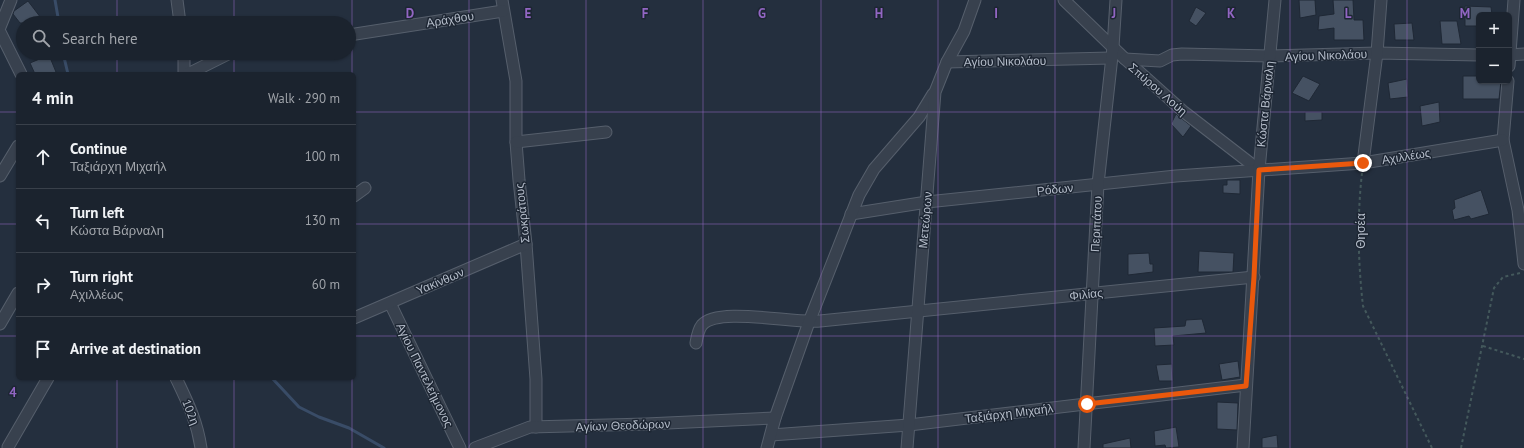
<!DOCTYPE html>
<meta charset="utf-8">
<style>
:root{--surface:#1b232e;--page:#282f3a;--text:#f1f3f6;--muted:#a0a4aa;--line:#39404a}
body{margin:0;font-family:"PT Sans",sans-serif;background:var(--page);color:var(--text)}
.controls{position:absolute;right:12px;top:12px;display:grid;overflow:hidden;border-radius:6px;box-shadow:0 1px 3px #0004}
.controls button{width:36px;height:36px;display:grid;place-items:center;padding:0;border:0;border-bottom:1px solid var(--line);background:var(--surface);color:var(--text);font:20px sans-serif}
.stop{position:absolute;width:12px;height:12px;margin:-9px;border:3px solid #ea580c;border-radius:50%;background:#fff}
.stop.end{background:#ea580c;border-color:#fff;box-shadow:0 1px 4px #0008}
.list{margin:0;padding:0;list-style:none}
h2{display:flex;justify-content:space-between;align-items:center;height:52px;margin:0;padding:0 16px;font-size:17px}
h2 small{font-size:13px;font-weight:400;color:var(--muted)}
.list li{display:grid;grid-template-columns:26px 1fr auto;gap:12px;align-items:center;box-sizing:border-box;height:64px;padding:0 16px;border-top:1px solid var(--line)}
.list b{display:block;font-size:15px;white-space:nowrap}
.list p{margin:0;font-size:13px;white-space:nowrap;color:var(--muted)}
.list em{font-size:13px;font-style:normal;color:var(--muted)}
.icon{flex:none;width:22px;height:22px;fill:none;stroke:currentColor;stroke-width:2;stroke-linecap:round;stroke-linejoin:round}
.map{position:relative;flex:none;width:1524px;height:448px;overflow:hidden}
.search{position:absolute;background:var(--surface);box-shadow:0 1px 3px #0004;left:16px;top:16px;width:340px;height:44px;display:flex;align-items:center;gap:10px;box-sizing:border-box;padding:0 14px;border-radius:22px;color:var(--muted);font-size:15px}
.panel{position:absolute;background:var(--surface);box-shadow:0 1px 3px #0004;left:16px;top:72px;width:340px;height:308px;border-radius:6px}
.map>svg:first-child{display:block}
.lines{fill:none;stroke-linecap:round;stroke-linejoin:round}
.stream{stroke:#394c67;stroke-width:3}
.building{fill:#455162;stroke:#1f2835}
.minor-casing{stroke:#565f6c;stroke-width:13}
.path{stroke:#44595c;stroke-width:2;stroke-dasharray:3 3;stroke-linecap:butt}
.minor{stroke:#38414e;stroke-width:11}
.route{stroke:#ea580c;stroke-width:5}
.grid{fill:none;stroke:#9266c3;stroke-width:1;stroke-opacity:0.55}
.labels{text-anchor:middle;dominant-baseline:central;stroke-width:3;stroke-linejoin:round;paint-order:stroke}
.street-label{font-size:12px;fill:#b4bcc9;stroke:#1d2633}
.grid-label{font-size:13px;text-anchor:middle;font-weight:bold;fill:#9266c3;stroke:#1d2633;stroke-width:3;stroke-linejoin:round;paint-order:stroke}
</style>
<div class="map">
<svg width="1524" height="448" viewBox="0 0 1524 448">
<rect width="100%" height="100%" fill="#242f3e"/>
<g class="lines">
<!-- stream -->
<g class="stream">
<path d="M55,0l4,23"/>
<path d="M63,53l5,21"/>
<path d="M272,378l27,29 20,10 30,11 35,20"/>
</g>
</g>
<!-- building -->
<g class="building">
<path d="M1299,0h16l1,15 -16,3z"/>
<path d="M1333,0h20l1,20h9l1,20h-30v-12l-16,2 1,-14 15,-2z"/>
<path d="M28,1l13,17 -7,5h-14l-7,-9 1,-3z"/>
<path d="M1465,6l26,1 1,8h-13v11h-14z"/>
<path d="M1196,7l10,6 -10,13 -7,-5z"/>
<path d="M1440,21h17l4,23h-19z"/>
<path d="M1412,23l2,17h-19l-1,-16z"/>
<path d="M49,55l7,17 -5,2h-16l-5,-11z"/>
<path d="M1303,76l17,8 -11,17 -17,-8z"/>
<path d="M1463,76h16v5h22l-2,18h-36z"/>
<path d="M1407,79l1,18 -18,2 -2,-16z"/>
<path d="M1439,102l1,20 -18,4 -2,-20z"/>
<path d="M1305,112h17v8l-17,1z"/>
<path d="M1176,114l15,12 -8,11 -12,-13z"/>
<path d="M1227,180h13v14l-17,-1v-8h4z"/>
<path d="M1481,190l8,24 -18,5 -2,-3 -15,4 -2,-10 3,-2 -1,-8z"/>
<path d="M1199,251l35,2 -1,19h-35z"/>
<path d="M1149,253l1,11h3v8l-25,3v-21z"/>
<path d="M1202,319l4,14 -33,3 1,9 -19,1 -1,-18 31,-2 1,-6z"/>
<path d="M1238,361l2,16 -18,3 -3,-16z"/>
<path d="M1172,364l1,17h-14l-3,-16z"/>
<path d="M1217,402l21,1 -1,27 -20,-1z"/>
<path d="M1176,427l3,20 -13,1 -1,-3 -10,1 -1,-15z"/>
<path d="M1277,435l1,13h-16v-10z"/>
<path d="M1130,438l1,10h-28v-4z"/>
</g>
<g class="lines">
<defs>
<g id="minor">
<path d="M177,0l3,23"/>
<path d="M502,0l14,81v61l3,38 7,64 10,135v48"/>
<path d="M1064,0l61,59 59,53 75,58"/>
<path d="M0,27l11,-27"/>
<path d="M0,32l21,42"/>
<path d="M349,35l154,-24"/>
<path d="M184,53v21"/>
<path d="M1509,55l15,-1"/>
<path d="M1125,59l35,2 12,-6 10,-1 88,2 107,-3 102,2"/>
<path d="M947,62l164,-4"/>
<path d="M1509,66l5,-66"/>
<path d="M188,74l42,-21"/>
<path d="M1508,81l-5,59 15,70 6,54"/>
<path d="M516,142l90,-10"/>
<path d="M1363,163l14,-110 4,-53"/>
<path d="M0,176l18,-30"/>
<path d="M354,196l11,-8"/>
<path d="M851,214l76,-12 249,-26 187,-13 140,-23"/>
<path d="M390,303l70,145"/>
<path d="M354,318l172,-74"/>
<path d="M0,324l18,-31"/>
<path d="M696,343c1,-6 2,-13 6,-18 16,-19 92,-1 118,-4 145,-15 289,-29 434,-44"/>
<path d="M176,378c12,25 21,43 25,70"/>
<path d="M771,435l138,-10 337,-40"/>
<path d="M8,447l40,-69"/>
<path d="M475,448l55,-21 116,-3 129,-6"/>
<path d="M767,448l8,-30 34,-96 50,-127 15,-26 45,-52 14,-23"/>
<path d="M907,448l28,-356 12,-30 17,-31 11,-31"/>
<path d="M1084,448l14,-264 15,-137 3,-47"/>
<path d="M1243,448l16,-278 16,-170"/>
</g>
</defs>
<!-- minor casing -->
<use href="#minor" class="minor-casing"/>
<!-- path -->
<g class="path">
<path d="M1362,173c-5,44 -4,89 1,133l69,142"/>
<path d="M1483,346l41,13"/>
<path d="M1461,448l33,-160 9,-11 17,-4"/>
</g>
<!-- minor -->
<use href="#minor" class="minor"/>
</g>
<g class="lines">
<!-- route -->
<path class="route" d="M1087,404l159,-18 8,-109 5,-107 104,-7"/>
</g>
<!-- grid -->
<path class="grid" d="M117,0v23M234,0v23M352,0v74M469,0v448M586,0v448M703,0v448M821,0v448M938,0v448M1055,0v448M1172,0v448M1290,0v448M1407,0v448M117,53v21M234,53v21M0,112h18M354,112h1170M0,224h18M354,224h1170M0,336h18M354,336h1170M117,378v70M234,378v70M352,378v70"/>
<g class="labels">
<!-- street labels -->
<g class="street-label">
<text transform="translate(450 19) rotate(-9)">Αράχθου</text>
<text transform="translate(1326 55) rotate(-2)">Αγίου Νικολάου</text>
<text transform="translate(1005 61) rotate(-1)">Αγίου Νικολάου</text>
<text transform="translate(1158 89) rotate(41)">Σπύρου Λούη</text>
<text transform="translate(1265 104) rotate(-84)">Κώστα Βάρναλη</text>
<text transform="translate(1406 156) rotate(-9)">Αχιλλέως</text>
<text transform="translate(1055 189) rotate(-6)">Ρόδων</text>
<text transform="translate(522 213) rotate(-96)">Σωκράτους</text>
<text transform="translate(925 220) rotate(-85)">Μετεώρων</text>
<text transform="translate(1096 224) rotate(-87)">Περιπάτου</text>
<text transform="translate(1360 231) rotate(-90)">Θησέα</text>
<text transform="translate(440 281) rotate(-23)">Υακίνθων</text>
<text transform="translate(1086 294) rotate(-6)">Φιλίας</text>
<text transform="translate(425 375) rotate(64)">Αγίου Παντελεήμονος</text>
<text transform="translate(191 412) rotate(68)">102η</text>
<text transform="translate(1009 413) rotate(-7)">Ταξιάρχη Μιχαήλ</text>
<text transform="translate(623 425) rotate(-2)">Αγίων Θεοδώρων</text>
</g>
</g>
<g class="grid-label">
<text x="410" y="18">D</text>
<text x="528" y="18">E</text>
<text x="645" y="18">F</text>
<text x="762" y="18">G</text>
<text x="879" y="18">H</text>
<text x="996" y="18">I</text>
<text x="1114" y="18">J</text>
<text x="1231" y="18">K</text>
<text x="1348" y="18">L</text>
<text x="1465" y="18">M</text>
<text x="13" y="397">4</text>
</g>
</svg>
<div class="controls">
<button>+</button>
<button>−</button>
</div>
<div class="stop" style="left:1087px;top:404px"></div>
<div class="stop end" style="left:1363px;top:163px"></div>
<div class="search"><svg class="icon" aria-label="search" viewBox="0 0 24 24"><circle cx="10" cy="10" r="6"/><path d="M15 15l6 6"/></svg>Search here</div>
<section class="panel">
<h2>4 min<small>Walk · 290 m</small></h2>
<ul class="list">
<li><svg class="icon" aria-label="ahead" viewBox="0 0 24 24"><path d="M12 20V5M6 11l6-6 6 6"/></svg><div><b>Continue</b><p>Ταξιάρχη Μιχαήλ</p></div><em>100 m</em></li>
<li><svg class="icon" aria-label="left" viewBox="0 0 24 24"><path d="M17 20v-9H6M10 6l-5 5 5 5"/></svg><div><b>Turn left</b><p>Κώστα Βάρναλη</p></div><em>130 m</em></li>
<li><svg class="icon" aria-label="right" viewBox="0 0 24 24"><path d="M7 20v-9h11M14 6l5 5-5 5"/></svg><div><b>Turn right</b><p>Αχιλλέως</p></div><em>60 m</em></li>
<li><svg class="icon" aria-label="arrive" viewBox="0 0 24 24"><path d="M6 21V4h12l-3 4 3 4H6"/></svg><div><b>Arrive at destination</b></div></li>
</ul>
</section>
</div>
